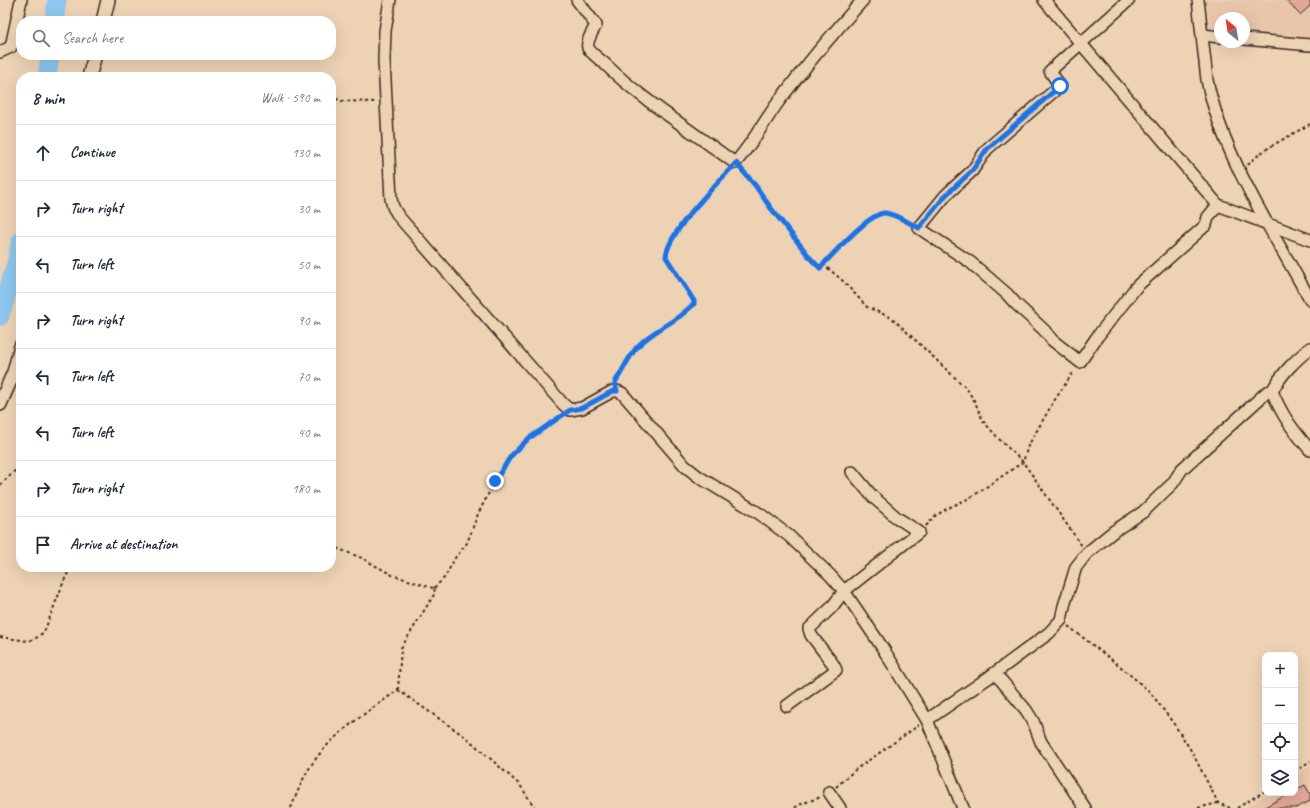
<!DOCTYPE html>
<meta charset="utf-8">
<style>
:root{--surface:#fff;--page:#f2f2f3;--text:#1f2937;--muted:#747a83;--line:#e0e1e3}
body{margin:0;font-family:Caveat,sans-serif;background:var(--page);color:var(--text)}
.controls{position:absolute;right:12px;bottom:12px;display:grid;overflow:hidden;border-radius:8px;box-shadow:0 4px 16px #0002}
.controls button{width:36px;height:36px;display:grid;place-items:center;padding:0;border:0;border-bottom:1px solid var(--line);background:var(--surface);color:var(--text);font:20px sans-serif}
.compass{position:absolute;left:1214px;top:12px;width:36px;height:36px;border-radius:50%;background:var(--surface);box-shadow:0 4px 16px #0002;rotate:330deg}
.stop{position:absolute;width:12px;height:12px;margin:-9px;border:3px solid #1a73e8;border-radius:50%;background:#fff}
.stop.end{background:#1a73e8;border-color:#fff;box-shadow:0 1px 4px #0008}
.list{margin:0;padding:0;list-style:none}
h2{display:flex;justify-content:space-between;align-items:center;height:52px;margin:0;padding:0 16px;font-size:17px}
h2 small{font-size:13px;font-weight:400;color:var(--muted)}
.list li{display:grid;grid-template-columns:26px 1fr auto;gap:12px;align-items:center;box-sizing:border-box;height:56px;padding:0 16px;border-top:1px solid var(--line)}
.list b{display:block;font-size:15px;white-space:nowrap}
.list em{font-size:13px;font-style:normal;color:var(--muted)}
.icon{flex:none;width:22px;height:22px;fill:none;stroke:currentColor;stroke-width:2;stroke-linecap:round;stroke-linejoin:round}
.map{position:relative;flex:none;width:1310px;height:808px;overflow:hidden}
.search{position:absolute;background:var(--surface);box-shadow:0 4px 16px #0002;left:16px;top:16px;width:320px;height:44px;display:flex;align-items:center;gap:10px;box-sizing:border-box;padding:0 14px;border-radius:16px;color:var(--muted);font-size:15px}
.panel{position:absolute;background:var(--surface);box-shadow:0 4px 16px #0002;left:16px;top:72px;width:320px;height:500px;border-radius:16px}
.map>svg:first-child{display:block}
.built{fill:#e9c5ac}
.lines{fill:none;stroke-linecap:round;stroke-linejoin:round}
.river{stroke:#8ec6ed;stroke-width:19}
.building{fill:#e1a89a;stroke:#3b2a1e}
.minor-casing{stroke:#3b2a1e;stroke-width:14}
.tertiary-casing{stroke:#3b2a1e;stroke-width:16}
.path{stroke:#3b2a1e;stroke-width:2;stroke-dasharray:3 3;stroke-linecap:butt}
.minor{stroke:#edd2b4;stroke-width:11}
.tertiary{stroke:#edd2b4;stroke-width:13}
.route{stroke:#1a73e8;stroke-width:5}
</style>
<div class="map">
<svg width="1310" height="808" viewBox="0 0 1310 808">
<rect width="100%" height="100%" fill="#edd2b4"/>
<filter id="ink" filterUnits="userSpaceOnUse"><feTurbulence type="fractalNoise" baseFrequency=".025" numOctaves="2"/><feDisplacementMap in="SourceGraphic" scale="8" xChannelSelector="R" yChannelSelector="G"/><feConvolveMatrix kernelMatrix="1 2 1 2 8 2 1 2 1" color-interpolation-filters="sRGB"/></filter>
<g filter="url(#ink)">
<!-- built -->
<g class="built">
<path d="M1205,0h105v38l-66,-5v-15h-24v13l-11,-1z"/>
<path d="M1310,766v42h-65l24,-15h26v-17z"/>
</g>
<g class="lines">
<!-- river -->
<g class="river">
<path d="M54,21l3,-21"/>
<path d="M47,77l3,-22"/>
<path d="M0,316l16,-52 5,-23"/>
</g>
</g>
<!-- building -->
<g class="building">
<path d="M1286,0h24v6l-10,9z"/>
<path d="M1305,785l5,9v7l-14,7h-33l27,-15h5v-3z"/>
</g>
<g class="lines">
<defs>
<g id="minor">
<path d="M390,0l-5,31 -1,29 7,139 2,8 6,10 164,187 7,6 12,-2 31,-17h4l5,2 63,73 14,11 61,37 29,22 41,39 14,16 38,56 45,73 36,88"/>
<path d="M577,0l19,25c-3,6 -10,16 -8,23 3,5 11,11 16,15 40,39 87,67 131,100 17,-19 29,-41 44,-62 27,-36 54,-68 84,-101"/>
<path d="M1044,0l174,205 92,35"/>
<path d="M1129,0l-79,71 10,15 -73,63 -15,22 -26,24 -27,33 51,34 37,32 8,9 29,27 8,10 28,22 17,-25 40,-51 69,-61 2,-8 10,-12"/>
<path d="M1198,0l9,80c16,77 65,150 103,220"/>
<path d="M1203,35l17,2"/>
<path d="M1244,39l66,6"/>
<path d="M0,52l11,-5 10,-47"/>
<path d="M1272,391c10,25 21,39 38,59"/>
<path d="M995,673l31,37 7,11 8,21 44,66"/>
<path d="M787,706l49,-36 -3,-6 -22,-29 -2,-6 23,-22 12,-16 75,-59 -23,-15 -24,-21 -20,-24"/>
<path d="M927,720l61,-42 61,-45 12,-13 3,-14 12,-39 11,-14 27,-22 29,-19 30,-29 9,-14 85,-77 5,-1c10,-18 23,-30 38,-43"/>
<path d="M829,792l11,16"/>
</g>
<g id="tertiary">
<path d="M103,21l5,-21"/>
<path d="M89,77l6,-22"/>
<path d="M0,404l14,-32 7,-26"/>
</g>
</defs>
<!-- minor casing -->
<use href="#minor" class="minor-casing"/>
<!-- tertiary casing -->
<use href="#tertiary" class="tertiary-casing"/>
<!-- path -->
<g class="path">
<path d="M331,95l9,6 37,1"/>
<path d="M1248,165c13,-16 44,-30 62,-41"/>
<path d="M741,170l14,15 15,22 42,54 8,6c11,-11 50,-55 65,-54 8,1 18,7 25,10"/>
<path d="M823,264l20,17 24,26 25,11 75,71 8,13 8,19 16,18 24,23 59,84"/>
<path d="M616,380l8,-14 13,-19 11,-11 31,-19 15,-13v-3l-28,-44c1,-22 47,-69 63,-87"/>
<path d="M0,485l21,-20"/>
<path d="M926,526l9,-10 13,-8 22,-10 53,-36 5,-16 26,-45 20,-30"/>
<path d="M331,546l31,12 30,17 41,13"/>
<path d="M434,588l11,-11 10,-19 12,-15 11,-29 17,-33 16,-25 17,-17 33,-23"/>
<path d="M1068,626l53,41 29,25 24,32 18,28 26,51 12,5"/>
<path d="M0,637l28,4 8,-3 8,-6 22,-56 6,-9"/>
<path d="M398,690l69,48 53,47 15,23"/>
<path d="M398,690l3,-42 34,-55 -1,-5"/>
<path d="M1295,772l15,-11"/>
<path d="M836,787l19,-17 64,-45"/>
<path d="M291,808c6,-15 12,-31 21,-44 21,-31 57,-53 86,-74"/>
<path d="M795,808l3,-3 23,-8"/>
<path d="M1198,808l20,-5"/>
<path d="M1237,808l28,-17"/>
</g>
<!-- minor -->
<use href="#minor" class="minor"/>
<!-- tertiary -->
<use href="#tertiary" class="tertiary"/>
</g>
</g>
<g class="lines" filter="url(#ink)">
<!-- route -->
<path class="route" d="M495,481l16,-25 17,-17 42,-29 12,-2 31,-17h4l-2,-9c9,-12 13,-26 24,-37 11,-11 25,-18 38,-27 6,-4 11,-9 17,-14v-3l-28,-44c1,-24 52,-75 70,-94l19,22 15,22 42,53 8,8c11,-12 50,-56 65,-55 11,1 24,10 34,15l27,-33 26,-24 15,-22 73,-63"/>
</g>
</svg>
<div class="controls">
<button>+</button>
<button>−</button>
<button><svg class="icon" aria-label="locate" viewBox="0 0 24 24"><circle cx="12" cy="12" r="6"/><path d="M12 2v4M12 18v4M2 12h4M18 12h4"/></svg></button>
<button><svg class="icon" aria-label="layers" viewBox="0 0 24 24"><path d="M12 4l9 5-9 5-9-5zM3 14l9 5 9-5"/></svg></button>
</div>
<svg class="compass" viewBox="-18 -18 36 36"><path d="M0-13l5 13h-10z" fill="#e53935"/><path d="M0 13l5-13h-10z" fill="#747a83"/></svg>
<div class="stop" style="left:1060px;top:86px"></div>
<div class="stop end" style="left:495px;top:481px"></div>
<div class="search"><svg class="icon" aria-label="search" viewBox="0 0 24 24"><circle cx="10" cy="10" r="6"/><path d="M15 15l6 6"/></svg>Search here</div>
<section class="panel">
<h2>8 min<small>Walk · 590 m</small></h2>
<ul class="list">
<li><svg class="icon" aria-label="ahead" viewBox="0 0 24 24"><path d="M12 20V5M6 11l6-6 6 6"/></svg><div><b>Continue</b></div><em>130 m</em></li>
<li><svg class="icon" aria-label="right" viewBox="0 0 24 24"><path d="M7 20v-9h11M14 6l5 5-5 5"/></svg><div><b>Turn right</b></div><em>30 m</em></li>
<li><svg class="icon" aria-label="left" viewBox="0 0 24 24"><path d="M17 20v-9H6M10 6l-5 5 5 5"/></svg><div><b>Turn left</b></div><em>50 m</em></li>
<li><svg class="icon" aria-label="right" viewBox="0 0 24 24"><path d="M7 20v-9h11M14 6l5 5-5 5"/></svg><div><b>Turn right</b></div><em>90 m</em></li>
<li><svg class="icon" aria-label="left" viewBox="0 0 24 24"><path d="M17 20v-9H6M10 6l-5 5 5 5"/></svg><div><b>Turn left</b></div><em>70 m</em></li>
<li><svg class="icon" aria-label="left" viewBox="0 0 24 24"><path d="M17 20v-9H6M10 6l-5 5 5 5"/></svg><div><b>Turn left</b></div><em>40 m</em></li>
<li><svg class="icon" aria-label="right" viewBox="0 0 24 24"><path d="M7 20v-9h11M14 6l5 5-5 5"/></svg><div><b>Turn right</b></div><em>180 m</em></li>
<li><svg class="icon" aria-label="arrive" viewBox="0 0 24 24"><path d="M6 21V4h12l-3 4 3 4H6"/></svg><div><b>Arrive at destination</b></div></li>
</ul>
</section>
</div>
